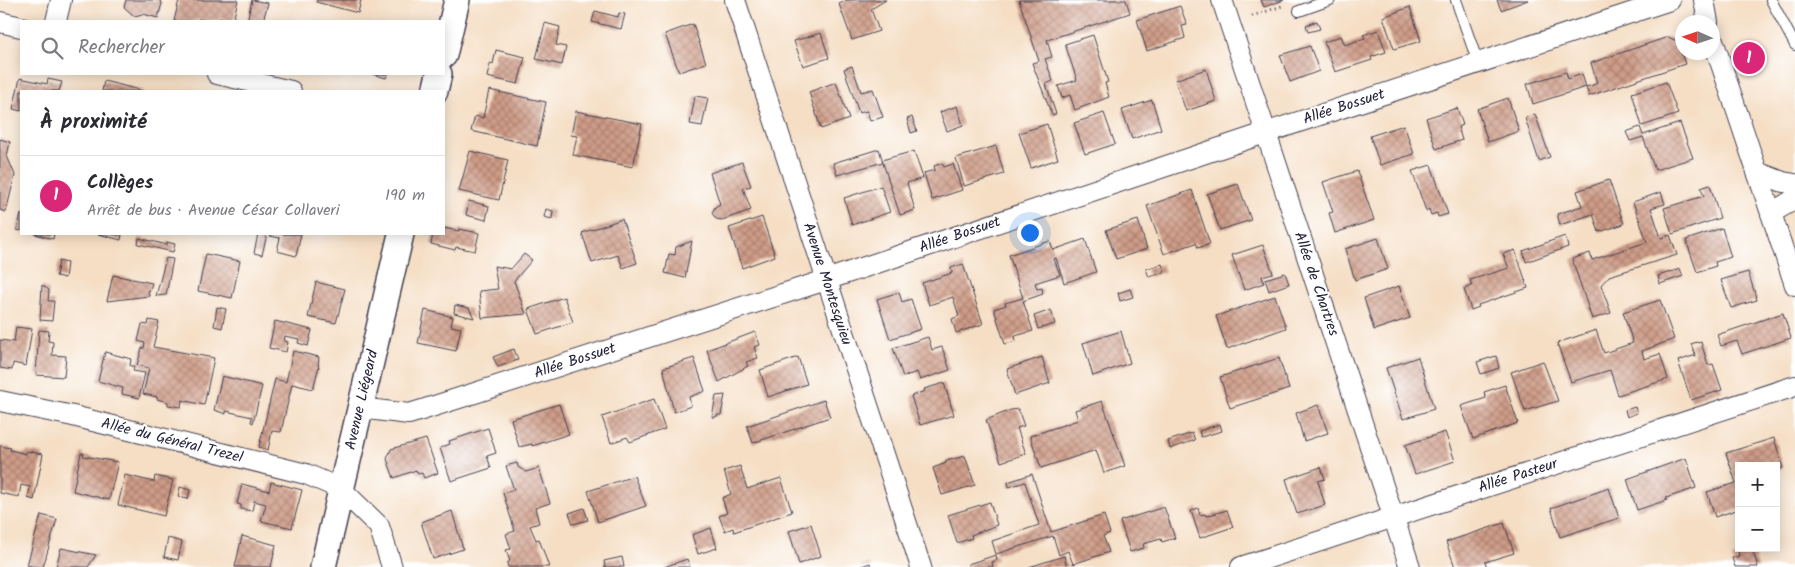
<!DOCTYPE html>
<html lang="fr">
<meta charset="utf-8">
<style>
:root{--surface:#fff;--page:#f2f2f3;--text:#2b2b33;--muted:#7c7c81;--line:#e1e1e2;--accent:#db2777}
body{margin:0;font-family:Kalam,sans-serif;background:var(--page);color:var(--text)}
.controls{position:absolute;right:15px;bottom:15px;display:grid;overflow:hidden;border-radius:0px;box-shadow:0 2px 12px #0003}
.controls button{width:45px;height:45px;display:grid;place-items:center;padding:0;border:0;border-bottom:1px solid var(--line);background:var(--surface);color:var(--text);font:25px sans-serif}
.compass{position:absolute;left:1675px;top:15px;width:45px;height:45px;border-radius:50%;background:var(--surface);box-shadow:0 2px 12px #0003;rotate:273deg}
.you{position:absolute;left:1029px;top:232px;width:18px;height:18px;margin:-12px;border:4px solid #fff;border-radius:50%;background:#1a73e8;box-shadow:0 0 0 8px #1a73e833}
.badge{display:grid;place-items:center;width:32px;height:32px;border-radius:50%;background:var(--accent);color:#fff;font-size:16px;font-weight:700}
.pin{position:absolute;translate:-50% -50%;border:2px solid #fff;box-shadow:0 1px 5px #0006}
.list{margin:0;padding:0;list-style:none}
h2{display:flex;justify-content:space-between;align-items:center;height:65px;margin:0;padding:0 20px;font-size:21px}
h2 small{font-size:16px;font-weight:400;color:var(--muted)}
.list li{display:grid;grid-template-columns:32px 1fr auto;gap:15px;align-items:center;box-sizing:border-box;height:80px;padding:0 20px;border-top:1px solid var(--line)}
.list b{display:block;font-size:19px;white-space:nowrap}
.list p{margin:0;font-size:16px;white-space:nowrap;color:var(--muted)}
.list em{font-size:16px;font-style:normal;color:var(--muted)}
.icon{flex:none;width:28px;height:28px;fill:none;stroke:currentColor;stroke-width:2;stroke-linecap:round;stroke-linejoin:round}
.map{position:relative;flex:none;width:1795px;height:567px;overflow:hidden}
.search{position:absolute;background:var(--surface);box-shadow:0 2px 12px #0003;left:20px;top:20px;width:425px;height:55px;display:flex;align-items:center;gap:12px;box-sizing:border-box;padding:0 18px;border-radius:0px;color:var(--muted);font-size:19px}
.panel{position:absolute;background:var(--surface);box-shadow:0 2px 12px #0003;left:20px;top:90px;width:425px;height:145px;border-radius:0px}
.map>svg:first-child{display:block}
.building{fill:url(#building-cross-hatch)}
.lines{fill:none;stroke-linecap:round;stroke-linejoin:round}
.service-casing{stroke:#423e50;stroke-width:12}
.minor-casing{stroke:#423e50;stroke-width:22}
.tertiary-casing{stroke:#423e50;stroke-width:28}
.path{stroke:#423e50;stroke-width:3;stroke-dasharray:1 4;stroke-linecap:butt}
.service{stroke:#fff;stroke-width:10}
.minor{stroke:#fff;stroke-width:20}
.tertiary{stroke:#fff;stroke-width:25}
.labels{text-anchor:middle;dominant-baseline:central;stroke-width:4;stroke-linejoin:round;paint-order:stroke}
.street-label{font-size:15px;fill:#22223b;stroke:#fff}
</style>
<div class="map">
<svg width="1795" height="567" viewBox="0 0 1795 567">
<defs>
<pattern id="building-cross-hatch" width="8" height="8" patternUnits="userSpaceOnUse" patternTransform="scale(1.25)"><rect width="8" height="8" fill="#cf9c87"/><path d="M0 0l8 8M0 8l8-8" fill="none" stroke="#a87f70"/></pattern>
</defs>
<rect width="100%" height="100%" fill="#fff"/>
<filter id="ink" filterUnits="userSpaceOnUse"><feTurbulence type="fractalNoise" baseFrequency=".02" numOctaves="2"/><feDisplacementMap in="SourceGraphic" scale="10" xChannelSelector="R" yChannelSelector="G"/><feConvolveMatrix kernelMatrix="1 2 1 2 8 2 1 2 1" color-interpolation-filters="sRGB"/></filter>
<filter id="wash" filterUnits="userSpaceOnUse"><feTurbulence type="fractalNoise" baseFrequency=".0096" numOctaves="4" result="noise"/><feDisplacementMap in="SourceGraphic" scale="20" xChannelSelector="R" yChannelSelector="G"/><feGaussianBlur stdDeviation="1.12" result="paint"/><feColorMatrix in="noise" values="0 0 0 0 0 0 0 0 0 0 0 0 0 0 0 0 0 1.4 0 .05"/><feComposite in="paint" operator="in"/></filter>
<g filter="url(#wash)">
<rect width="100%" height="100%" fill="#f5dec4"/>
<g id="blocks">
<!-- building -->
<g class="building">
<path d="M126,0h33l3,3 -4,15 -15,-4 -9,2 -10,-9z"/>
<path d="M179,0h59l-5,21 -14,-3 -1,3 -20,-2 -1,2h-23z"/>
<path d="M252,0l16,3 -5,18h-16z"/>
<path d="M317,0h44l-3,13 -42,-11z"/>
<path d="M847,0h39l-15,9 8,22 -27,9 -13,-36z"/>
<path d="M1019,0h107l4,13 -83,27 5,17 -7,2 8,22 -7,3 10,30 -4,1 -20,-52 7,-2z"/>
<path d="M1261,0h23l-20,7z"/>
<path d="M1497,0h31l-27,10z"/>
<path d="M1180,6l7,19 -5,1 3,12 -38,13 -10,-31z"/>
<path d="M1410,7l11,34 -27,8 -11,-32z"/>
<path d="M595,11l23,6 1,-4 6,1 -4,15 -29,-7z"/>
<path d="M1317,21l3,8 -12,3 -2,-7z"/>
<path d="M545,23l15,4 -4,18 10,2 -4,18 -26,-6z"/>
<path d="M693,24l13,39 -27,9 -14,-38z"/>
<path d="M1378,30l8,22 -15,5 1,3 -37,12 -11,-30 17,-6 4,9 20,-7 -2,-3z"/>
<path d="M821,33l8,25 -26,8 -9,-25z"/>
<path d="M1093,35l15,47 -3,1 4,14 -34,13 -5,-15 -8,3 -4,-12 19,-6 -12,-36z"/>
<path d="M1668,37l9,4 8,23 -96,32 -3,-9 -53,17 -6,-20 39,-12 2,7 14,-5 4,13 7,-2 4,-2 -6,-20z"/>
<path d="M1310,46l9,25 -29,11 -10,-27z"/>
<path d="M496,50l29,7 -7,27 -31,-7 3,-14 3,1z"/>
<path d="M852,66l9,26 12,-3 10,28 -13,4 -3,-10 -8,2 -15,-44z"/>
<path d="M1206,69l10,32 -30,10 -11,-31z"/>
<path d="M372,74h16l-2,4z"/>
<path d="M20,78l27,6 1,-5 14,3 -3,9h-38v20l-8,-2z"/>
<path d="M104,81l40,10h-42z"/>
<path d="M836,82l13,37 -28,10 -12,-37z"/>
<path d="M1666,82l12,32 -36,12 -10,-33z"/>
<path d="M489,90l57,12 -9,44 -66,-15 4,-15 8,2z"/>
<path d="M695,96l13,2 -6,28 -12,-2z"/>
<path d="M1508,98l11,33 -31,11 -11,-33z"/>
<path d="M1152,100l9,29 -29,10 -10,-29z"/>
<path d="M957,106l6,19 -16,6 -7,-19z"/>
<path d="M1457,108l6,17 -5,2 4,13 -26,9 -10,-31z"/>
<path d="M576,111l66,13 -9,43 -60,-12 4,-19 -6,-1z"/>
<path d="M1104,113l11,31 -30,10 -11,-31z"/>
<path d="M1535,114l15,43 -11,4 -14,-43z"/>
<path d="M912,117l5,14 -6,2 -4,-14z"/>
<path d="M1680,123l13,35 -38,12 -12,-33 -13,4 -4,-9 14,-5 3,8z"/>
<path d="M1047,124l11,35 -27,9 -12,-35z"/>
<path d="M1404,125l10,29 -34,11 -10,-29z"/>
<path d="M0,139l10,3 -3,14 8,19 -9,37 -6,-2z"/>
<path d="M996,146l8,28 -40,12 -8,-28z"/>
<path d="M879,149l4,13 -46,13 -4,-12z"/>
<path d="M470,151l38,9 -9,40 -40,-9z"/>
<path d="M914,151l9,27 -16,5 8,27 -15,5 -18,-55z"/>
<path d="M742,162l9,24 -8,2 8,22 -29,10 -6,-1 -4,-6 3,-6 5,-3 -10,-31z"/>
<path d="M942,163l2,4 9,-3 9,26 -30,10 -8,-27 11,-3 -1,-4z"/>
<path d="M1431,165l17,49 -10,3 -1,-4 -6,2 -2,-6 -3,2 -14,-40z"/>
<path d="M1357,171l17,49 -39,13 -6,-20 4,-1 -10,-30z"/>
<path d="M1609,180l15,44 -25,8 -6,-18 -33,11 -3,-11 25,-8 -5,-15z"/>
<path d="M1238,184l13,36 -31,10 -13,-36z"/>
<path d="M1710,185l10,33 -48,16 -8,-26 40,-12 -3,-8z"/>
<path d="M881,186l9,26 -38,13 -8,-27z"/>
<path d="M1192,190l18,54 -12,4 -2,-5 -32,11 -17,-48z"/>
<path d="M1661,192l4,12 -14,4 10,30 9,-3 7,20 -68,21 -8,9 10,28 -19,6 -20,-60 18,-6 2,7 55,-18 -14,-40z"/>
<path d="M469,201l20,5 -3,14 -20,-5z"/>
<path d="M546,209l7,2 -1,8 -8,-2z"/>
<path d="M21,214v17l-4,-1z"/>
<path d="M762,217l13,39 -33,12 -13,-40z"/>
<path d="M622,219l15,44 -14,5 -5,-13 -26,8 -10,-30z"/>
<path d="M1138,220l9,29 -31,10 -10,-29z"/>
<path d="M444,228l15,3v-2l20,4 -4,18 -19,-4 -1,3 -24,-6 2,-10h11z"/>
<path d="M1722,228l9,29 -16,5 1,4 -19,6 -11,-32z"/>
<path d="M35,234h19l-1,5z"/>
<path d="M98,234h24l-1,6z"/>
<path d="M258,234h9l-5,21 -8,-2z"/>
<path d="M270,234h31l-5,22 -19,-5 3,-13 -10,-2z"/>
<path d="M1565,236l3,11 -42,15 -3,-11z"/>
<path d="M139,238l28,7v-3l8,2 -2,8 -35,-8z"/>
<path d="M1378,238l10,31 -33,11 -10,-31z"/>
<path d="M1085,239l11,33 -32,11 -8,-25 -2,1 6,16 -25,8 2,6 5,-1 1,6 -20,7 10,30 -18,5 1,5 -11,3 -11,-35 12,-4 -1,-2 18,-5 -14,-43 41,-14 3,9z"/>
<path d="M692,241l-7,37 -20,-5 4,-19 6,1 1,-8z"/>
<path d="M1263,245l10,28 -11,3 2,7 -20,7 -12,-35z"/>
<path d="M1515,250l13,38 -50,17 1,2 -8,3 -7,-21 8,-3 -2,-6 39,-12 -6,-14z"/>
<path d="M206,254l34,7 -8,37 -34,-7z"/>
<path d="M524,254l8,6 -18,21 12,33 -44,4 -3,-27 19,-2 -4,-23 17,3z"/>
<path d="M166,258l7,1 -7,36 -10,1z"/>
<path d="M59,261l8,2 -2,15 -9,-2z"/>
<path d="M963,264l20,60 -27,9 -4,-14 7,-3 -6,-19 -24,8 -7,-22 30,-10 -1,-5z"/>
<path d="M1162,264l3,8 -16,5 -3,-8z"/>
<path d="M1680,269l3,7 -23,8 -2,-8z"/>
<path d="M1748,272l9,28 -26,8 -10,-28z"/>
<path d="M1285,273l4,11 -20,7 -4,-12z"/>
<path d="M113,275l39,8 -2,7 -2,1 1,5 -42,5z"/>
<path d="M316,282l29,7 -9,34 -28,-6z"/>
<path d="M42,285l7,5 -1,11h6l-2,20 -12,-1z"/>
<path d="M1399,286l11,32 -36,12 -10,-32z"/>
<path d="M1130,289l3,8 -13,4 -2,-8z"/>
<path d="M899,292l3,10 9,-3 10,30 -31,10 -13,-40z"/>
<path d="M1275,296l11,32 -59,21 -11,-33z"/>
<path d="M564,297l9,25 -36,12 -9,-25z"/>
<path d="M1660,300l14,39 -32,12 2,8 16,-5 8,25 -50,16 -8,-25 -39,12 -14,-39 39,-13 8,23 29,-10 -10,-31z"/>
<path d="M455,305l14,3 5,10 -20,-5z"/>
<path d="M217,307l9,2 -4,19 -8,-2z"/>
<path d="M425,310l28,7 -2,9 10,2 -5,23 -38,-8z"/>
<path d="M1051,310l4,14 -17,5 -4,-13z"/>
<path d="M1783,313l8,25 -49,16 -5,-13 -16,5 -4,-11z"/>
<path d="M149,320l10,2 -6,25 61,11 -10,47 -22,-5 -1,7 -13,-2v-3l-11,-3v-2l-14,-3 6,-26 -12,-3 5,-17h2l1,-5 -7,-2 4,-17 6,1z"/>
<path d="M275,321l37,9 -4,16 -10,-3 1,-4 -14,-3 -1,5 4,1 -2,10 -17,-4z"/>
<path d="M16,327l16,2 -6,37 -13,-3 -1,7 -12,-2v-28l14,2z"/>
<path d="M39,330l10,1 -1,10 5,1 -1,13 14,1 -2,21 -28,-2z"/>
<path d="M1121,331l9,32 -37,13 -10,-33z"/>
<path d="M755,332l5,13 -6,2 4,11 -12,4 2,4 -29,16 -12,-32z"/>
<path d="M928,337l4,13 10,-3 8,23 -30,10 -3,-8 -14,5 -10,-29z"/>
<path d="M1697,342l1,1 3,-1 7,23 5,-1 9,26 -31,10 -13,-39 15,-5 3,1 -5,-13z"/>
<path d="M514,349l4,11 -20,7 -5,-10z"/>
<path d="M293,351l26,6 -1,9h1l-6,23 -21,-5 -11,48 -9,-1 -4,19 -9,-3 16,-68 11,3z"/>
<path d="M105,352l26,7 -1,7h4l-1,5 12,2 -6,25 -17,-4 1,-6 -25,-7z"/>
<path d="M1496,356l3,12 -18,6 -4,-12z"/>
<path d="M798,357l9,27 -39,13 -8,-27z"/>
<path d="M1042,357l8,26 -35,12 -8,-26z"/>
<path d="M1418,357l16,52 -31,10 -17,-51z"/>
<path d="M694,358l11,33 -16,6 2,9 -17,6 -11,-44z"/>
<path d="M1279,358l10,31 -59,19 -10,-31z"/>
<path d="M1543,361l15,40 -33,10 -14,-39z"/>
<path d="M222,376l40,10 -9,37 -2,-1 1,-5 -26,-6v3l-12,-4z"/>
<path d="M944,383l10,32 -34,10 -9,-29 14,-5 -1,-2z"/>
<path d="M1505,385l13,38 -45,16 -12,-33 25,-8 -2,-6z"/>
<path d="M725,395l-4,20h-4l-1,2h-4l4,-21z"/>
<path d="M654,399l11,30 -35,13 -3,-5 -16,6 -9,-26z"/>
<path d="M824,400l6,17 -77,26 -6,-17z"/>
<path d="M1102,401l23,65 -21,7 -8,-23 -55,18 -11,-32 48,-16 -3,-10z"/>
<path d="M559,404l10,30 -37,12v-2l-13,3 -8,-28z"/>
<path d="M1318,405l10,28 -24,8 -8,-28z"/>
<path d="M1635,407l2,6 -10,4 -2,-7z"/>
<path d="M1018,409l6,17 -7,2 9,26 -25,8 -15,-42 25,-10z"/>
<path d="M1220,424l2,7 -21,6 -2,-6z"/>
<path d="M488,428l8,25 -9,3 4,12 -40,13 -11,-33 10,-4 -1,-3z"/>
<path d="M1445,432l10,29 -40,13 -10,-29z"/>
<path d="M1192,433l3,7 -25,9 -2,-8z"/>
<path d="M1774,438l9,30 -7,2v-4h-37v43l-24,8 -8,-25 29,-9 -10,-30z"/>
<path d="M426,439l12,34 -14,5 -2,-5 -4,1 -2,-4 -22,8 -7,-19 4,-10z"/>
<path d="M0,446l11,2 -1,2 16,4v-3l17,3 -9,46 -6,-2 2,-11 -9,-2 -2,12 -19,-4z"/>
<path d="M81,453h3l-1,3 35,6 -9,38 -36,-9z"/>
<path d="M965,456l10,29 -33,10 -9,-27 13,-5v-2z"/>
<path d="M1686,458l10,30 -30,10 1,2 -30,10 -10,-31z"/>
<path d="M517,463l1,4 8,5 13,-4 11,35 -15,5 4,15 -9,3 6,14 3,-1 10,28h-41l-1,-4 3,-2 -4,-11 5,-1 -5,-15 9,-3 -12,-38 11,-3 -8,-24z"/>
<path d="M740,466l7,23 34,-11 11,34 -58,20 -1,-4 -8,3 -6,-15 8,-3 -5,-15 9,-4 -7,-23z"/>
<path d="M1321,467l4,12 -7,2 7,24 -28,9 -11,-35z"/>
<path d="M1032,474l19,58 53,-17 6,18 -7,3 6,16 -36,12 -5,-13 -9,4 -6,-19 -57,18 -4,-13 47,-16 -14,-43 -16,5 -1,-5z"/>
<path d="M125,475l29,7 1,-6 18,4 -9,36 -46,-11z"/>
<path d="M634,476l12,30 -48,16 -10,-31z"/>
<path d="M271,482l31,8 -10,38 -31,-7 5,-17 -12,-3 -2,10 -11,-2v-4l-4,-1 5,-20 27,7z"/>
<path d="M180,487l10,3 -2,9 -10,-2z"/>
<path d="M1609,488l10,30 -59,19 -9,-29z"/>
<path d="M990,502l7,23 -26,10 1,3 -15,5 -9,-28z"/>
<path d="M1164,507l11,31 -13,4 -1,-3 -18,5 1,4 -14,4 -10,-31z"/>
<path d="M584,508l4,12 -15,4 -4,-11z"/>
<path d="M1198,508l2,7 5,-1 1,2 21,-6 6,17 -33,11 -9,-27z"/>
<path d="M452,511l11,38 -30,10 -12,-37z"/>
<path d="M41,515l16,4 -14,48h-8l-8,-2z"/>
<path d="M1504,523l10,30 -29,9 2,5h-32l-9,-25z"/>
<path d="M811,524l10,32 -22,8 -10,-33z"/>
<path d="M711,528l6,20 -19,6 -6,-19z"/>
<path d="M242,536l34,9 -5,22h-36z"/>
<path d="M168,538l14,4 -4,18 -14,-3z"/>
<path d="M61,548l35,7 -8,12h-32z"/>
<path d="M1747,548h5l6,19h-23l-3,-9 7,-2 -1,-5z"/>
<path d="M996,555l1,5 -5,2 1,5h-24l-1,-3z"/>
<path d="M1064,556l3,11h-38z"/>
<path d="M622,557l2,10h-19l-1,-6z"/>
<path d="M687,559l3,8h-26z"/>
<path d="M870,563l1,4h-12z"/>
</g>
</g>
</g>
<g filter="url(#ink)">
<use href="#blocks" fill-opacity="0" stroke="#423e50" stroke-width="1"/>
<g class="lines">
<defs>
<g id="service">
<path d="M1456,0l22,63"/>
<path d="M1771,0l24,45"/>
<path d="M1299,11l31,-11"/>
</g>
<g id="minor">
<path d="M735,0l186,567"/>
<path d="M1222,0l188,567"/>
<path d="M1704,0l4,22"/>
<path d="M56,21l5,-21"/>
<path d="M0,22l21,5"/>
<path d="M1712,37l83,248"/>
<path d="M217,74l74,17"/>
<path d="M1757,172l26,10 12,2"/>
<path d="M1771,213l24,-14"/>
<path d="M0,401l73,15 233,58 35,15 38,37 13,41"/>
<path d="M360,408l49,6 13,-4 404,-130 439,-147 405,-133"/>
<path d="M1241,567l554,-181"/>
</g>
<g id="tertiary">
<path d="M444,55l13,-55"/>
<path d="M435,91l4,-17"/>
<path d="M323,567l78,-333"/>
</g>
</defs>
<!-- service casing -->
<use href="#service" class="service-casing"/>
<!-- minor casing -->
<use href="#minor" class="minor-casing"/>
<!-- tertiary casing -->
<use href="#tertiary" class="tertiary-casing"/>
<!-- path -->
<path class="path" d="M1252,16l30,-10"/>
<!-- service -->
<use href="#service" class="service"/>
<!-- minor -->
<use href="#minor" class="minor"/>
<!-- tertiary -->
<use href="#tertiary" class="tertiary"/>
</g>
</g>
<g class="labels">
<!-- street labels -->
<g class="street-label">
<text transform="translate(1344 107) rotate(-18)">Allée Bossuet</text>
<text transform="translate(960 235) rotate(-19)">Allée Bossuet</text>
<text transform="translate(827 284) rotate(72)">Avenue Montesquieu</text>
<text transform="translate(1316 284) rotate(71)">Allée de Chartres</text>
<text transform="translate(575 361) rotate(-18)">Allée Bossuet</text>
<text transform="translate(362 400) rotate(-77)">Avenue Liégeard</text>
<text transform="translate(172 441) rotate(14)">Allée du Général Trezel</text>
<text transform="translate(1518 476) rotate(-18)">Allée Pasteur</text>
</g>
</g>
</svg>
<div class="controls">
<button>+</button>
<button>−</button>
</div>
<svg class="compass" viewBox="-18 -18 36 36"><path d="M0-13l5 13h-10z" fill="#e53935"/><path d="M0 13l5-13h-10z" fill="#7c7c81"/></svg>
<div class="you"></div>
<div class="pin badge" style="left:1749px;top:58px">1</div>
<div class="search"><svg class="icon" aria-label="search" viewBox="0 0 24 24"><circle cx="10" cy="10" r="6"/><path d="M15 15l6 6"/></svg>Rechercher</div>
<section class="panel">
<h2>À proximité<small></small></h2>
<ul class="list">
<li><span class="badge">1</span><div><b>Collèges</b><p>Arrêt de bus · Avenue César Collaveri</p></div><em>190 m</em></li>
</ul>
</section>
</div>
